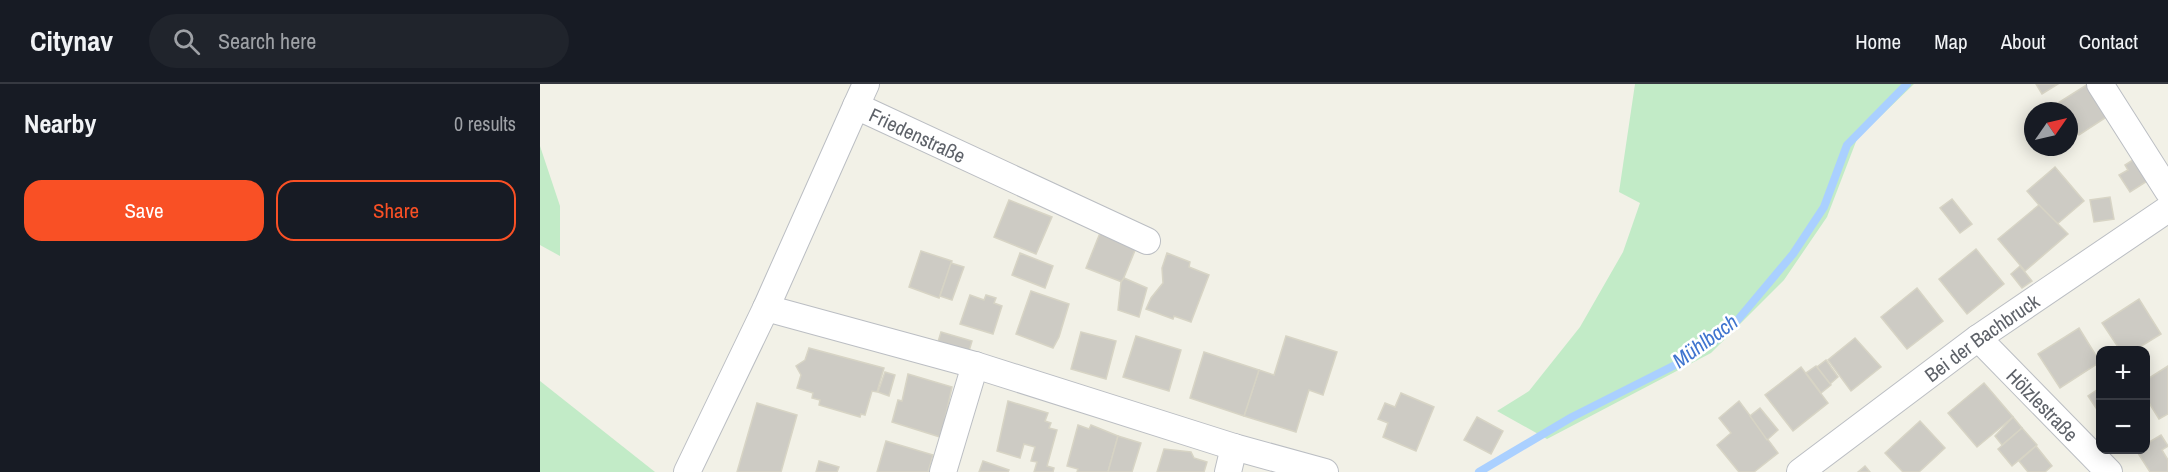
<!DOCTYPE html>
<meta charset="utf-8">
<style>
:root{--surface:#171b24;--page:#20242c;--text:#f1f3f6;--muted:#9ea1a6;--line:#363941;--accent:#f95025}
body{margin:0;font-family:"Archivo Narrow",sans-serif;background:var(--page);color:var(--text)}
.controls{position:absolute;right:18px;bottom:18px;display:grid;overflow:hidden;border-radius:12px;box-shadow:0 3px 15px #0003}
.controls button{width:54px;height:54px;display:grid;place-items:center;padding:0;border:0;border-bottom:2px solid var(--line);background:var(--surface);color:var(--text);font:30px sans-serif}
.compass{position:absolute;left:1484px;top:18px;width:54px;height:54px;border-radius:50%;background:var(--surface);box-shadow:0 3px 15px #0003;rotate:56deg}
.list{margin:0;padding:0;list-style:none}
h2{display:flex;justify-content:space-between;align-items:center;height:78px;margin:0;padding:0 24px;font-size:26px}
h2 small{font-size:20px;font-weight:400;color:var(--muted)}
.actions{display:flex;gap:12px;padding:18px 24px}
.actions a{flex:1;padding:14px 0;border:2px solid var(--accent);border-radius:18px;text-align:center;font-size:21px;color:var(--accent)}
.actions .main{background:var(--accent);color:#fff}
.icon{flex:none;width:33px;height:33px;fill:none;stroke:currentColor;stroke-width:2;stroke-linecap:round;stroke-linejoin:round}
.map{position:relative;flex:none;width:1628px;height:388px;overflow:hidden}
header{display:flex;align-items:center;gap:36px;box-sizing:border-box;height:84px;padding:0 30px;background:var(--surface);border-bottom:2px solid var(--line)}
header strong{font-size:28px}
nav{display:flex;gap:33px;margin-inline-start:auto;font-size:21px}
.search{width:420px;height:54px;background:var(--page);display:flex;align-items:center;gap:15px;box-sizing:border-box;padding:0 21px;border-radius:33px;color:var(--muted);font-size:22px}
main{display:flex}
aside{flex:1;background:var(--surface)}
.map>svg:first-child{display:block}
.green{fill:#c2ebc7}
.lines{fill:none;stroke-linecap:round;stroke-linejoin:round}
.stream{stroke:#aad0ff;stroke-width:8}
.building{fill:#cdcbc4;stroke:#d7d4c5;stroke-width:1.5}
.minor-casing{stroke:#bbbec3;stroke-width:28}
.minor{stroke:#fff;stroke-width:26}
.labels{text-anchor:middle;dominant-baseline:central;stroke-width:5;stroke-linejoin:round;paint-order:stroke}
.street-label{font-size:20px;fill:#5e6269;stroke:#fff}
.water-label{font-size:21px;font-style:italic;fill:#3f74cf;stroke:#fff}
</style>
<header>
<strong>Citynav</strong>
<div class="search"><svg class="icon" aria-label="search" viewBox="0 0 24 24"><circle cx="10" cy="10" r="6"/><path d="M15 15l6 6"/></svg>Search here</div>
<nav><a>Home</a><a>Map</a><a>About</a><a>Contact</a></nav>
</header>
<main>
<aside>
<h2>Nearby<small>0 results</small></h2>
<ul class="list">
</ul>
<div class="actions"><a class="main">Save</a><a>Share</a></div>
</aside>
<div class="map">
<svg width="1628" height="388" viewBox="0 0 1628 388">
<rect width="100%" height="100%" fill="#f2f1e7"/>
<!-- green -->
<g class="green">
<path d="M1095,0h279l-57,55 -30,78 -43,63 -73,73 -164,86 -50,-28 32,-20 51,-64 43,-75 17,-49 -21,-11z"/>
<path d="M0,62l20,60v50l-20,-11z"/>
<path d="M0,297l115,91h-115z"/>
</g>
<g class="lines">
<!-- stream -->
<path class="stream" d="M939,388l93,-55 115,-58 25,-16 24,-21 57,-68 31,-47 23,-62 60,-61"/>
</g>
<!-- building -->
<g class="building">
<path d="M1496,0h22l-16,10z"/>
<path d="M1548,0l26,28 -35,23 -10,-16v-8h-5l-6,-8z"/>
<path d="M1599,72l13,22 -22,14 -11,-17 9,-5 -3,-5z"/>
<path d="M1515,83l29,34 -28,24 -29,-34z"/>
<path d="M1570,113l4,22 -20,3 -4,-22z"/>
<path d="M1412,115l20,25 -12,9 -20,-25z"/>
<path d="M469,116l43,17 -16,37 -42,-17z"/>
<path d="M1499,121l29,29 -43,37 -27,-32z"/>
<path d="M560,149l36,15 -14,34 -36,-14z"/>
<path d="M1436,165l28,35 -37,30 -28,-35z"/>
<path d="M381,167l31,10 -13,37 -30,-11z"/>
<path d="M480,169l33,13 -8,22 -33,-13z"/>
<path d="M627,169l23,9 -1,5 20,8 -18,47 -17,-6 -1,3 -27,-10 5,-11 12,-15 -1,-15z"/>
<path d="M411,179l13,4 -12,33 -12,-4z"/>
<path d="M1480,182l12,15 -10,7 -11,-14z"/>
<path d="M584,194l23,10 -8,29 -21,-7 3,-28z"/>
<path d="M1377,204l26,33 -36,28 -26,-32z"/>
<path d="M491,207l38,13 -10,33 -6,11 -37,-14z"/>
<path d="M430,211l14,5 2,-5 10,3 -2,5 8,3 -9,28 -33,-10z"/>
<path d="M1599,215l22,35 -26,16h-15l-18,-27z"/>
<path d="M1539,244l21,34 -40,26 -22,-34z"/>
<path d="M401,248l31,9 -3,10 -31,-9z"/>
<path d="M541,248l35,9 -10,38 -35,-10z"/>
<path d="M596,252l45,14 -12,41 -46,-14z"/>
<path d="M746,252l51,16 -14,43 -14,-5 -13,42 -52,-16 15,-46 15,5z"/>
<path d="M1315,254l26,29 -30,24 -23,-31z"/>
<path d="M269,264l75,20 -7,24 -5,-1 -7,24 -4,-1 -1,3 -41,-12 1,-5 -8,-2 1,-5 -16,-5 4,-13 -5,-9 9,-6z"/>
<path d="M664,268l55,18 -15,46 -54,-18z"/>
<path d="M1286,276l12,17 -8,7 -13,-17z"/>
<path d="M1276,282l15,19 -10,8 -15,-20z"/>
<path d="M1628,282v48l-9,5 -13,-21v-18z"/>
<path d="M1261,283l27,36 -35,28 -28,-36z"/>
<path d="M345,288l10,3 -6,21 -11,-4z"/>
<path d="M368,290l44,13 -7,31 3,1 -8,18 -48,-15 6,-22 4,1z"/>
<path d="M1444,299l29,34 -36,30 -29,-34z"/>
<path d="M1560,304v26l-12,-18z"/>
<path d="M861,309l33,14 -18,44 -33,-14 5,-14 -10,-4 7,-16 10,4z"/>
<path d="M468,317l40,12 -3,8 6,2 -2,5 8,2 -10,36 7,2 -1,4h-19l3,-10 -6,-1 4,-14 -11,-3 -4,14 -23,-7z"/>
<path d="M1199,317l39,52 -24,19h-15l-22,-27 14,-12 -12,-15z"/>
<path d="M217,319l40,12 -16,57h-44z"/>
<path d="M1220,324l18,22 -11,10 -17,-24z"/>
<path d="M937,333l26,14 -12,23 -27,-14z"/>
<path d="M1473,333l9,11 -20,17 -7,-9z"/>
<path d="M1380,337l25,27 -26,24h-16l-18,-19z"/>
<path d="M538,341l11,4 2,-4 27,11 -10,36h-31l1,-3 -11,-3z"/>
<path d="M1482,344l15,17 -25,21 -14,-17z"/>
<path d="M1621,351l7,11 -6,4 6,10v12h-18l-14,-22h10v-6z"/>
<path d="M578,352l23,7 -9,29h-24z"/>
<path d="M346,357l47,14 -5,17h-51z"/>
<path d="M1496,362l16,20 -7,6h-17l-9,-11z"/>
<path d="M624,365l27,3 3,6 13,4 -3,10h-47z"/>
<path d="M279,377l20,6 -2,5h-21z"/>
<path d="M443,377l26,9 -1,2h-29z"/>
<path d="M1325,382l5,6h-12z"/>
</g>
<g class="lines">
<defs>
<g id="minor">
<path d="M1560,0l68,107"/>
<path d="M316,22l10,-22"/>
<path d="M226,224l209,57 259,82 91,25"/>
<path id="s1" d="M1438,254l131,134"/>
<path id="s2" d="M147,388l79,-164 90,-202 291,135"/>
<path d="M403,388l32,-107"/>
<path d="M688,388l6,-25"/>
<path id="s3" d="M1260,388l178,-134 190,-129"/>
</g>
</defs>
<!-- minor casing -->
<use href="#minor" class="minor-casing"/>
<!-- minor -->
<use href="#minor" class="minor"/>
</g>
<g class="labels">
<!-- street labels -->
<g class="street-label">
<text stroke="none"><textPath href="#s2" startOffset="471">Friedenstraße</textPath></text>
<text stroke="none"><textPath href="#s3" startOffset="226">Bei der Bachbruck</textPath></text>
<text stroke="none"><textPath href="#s1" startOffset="93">Hölzlestraße</textPath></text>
</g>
<!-- water labels -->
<g class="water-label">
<text transform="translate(1165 257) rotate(-36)">Mühlbach</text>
</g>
</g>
</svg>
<div class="controls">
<button>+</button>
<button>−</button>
</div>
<svg class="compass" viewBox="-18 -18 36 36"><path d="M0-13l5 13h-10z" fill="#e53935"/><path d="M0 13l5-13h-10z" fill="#9ea1a6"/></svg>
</div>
</main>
